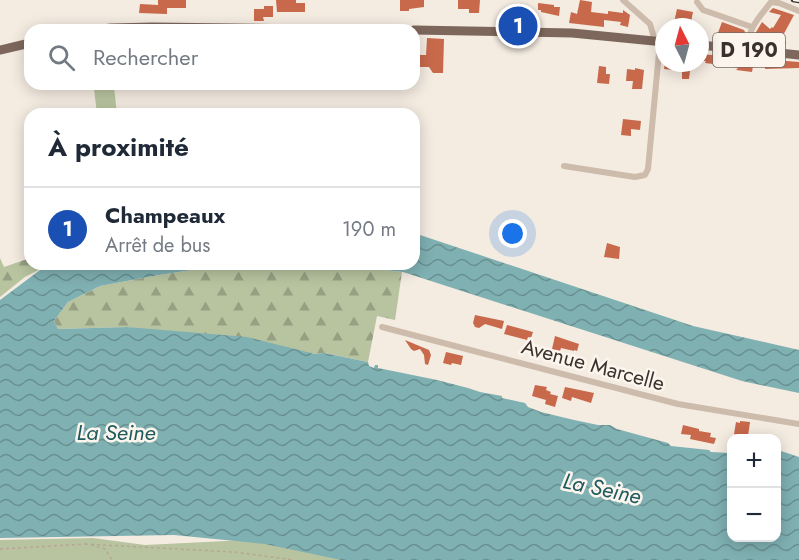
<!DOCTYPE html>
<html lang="fr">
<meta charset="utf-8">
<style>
:root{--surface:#fff;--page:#f6f6f7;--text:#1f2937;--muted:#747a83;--line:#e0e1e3;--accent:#0b8043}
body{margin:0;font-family:Jost,sans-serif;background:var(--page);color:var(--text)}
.controls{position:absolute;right:18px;bottom:18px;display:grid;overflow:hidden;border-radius:12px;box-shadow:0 3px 15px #0003}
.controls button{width:54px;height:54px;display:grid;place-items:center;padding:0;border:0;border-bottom:2px solid var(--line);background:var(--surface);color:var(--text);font:30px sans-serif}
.compass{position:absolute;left:655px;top:18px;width:54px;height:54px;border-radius:50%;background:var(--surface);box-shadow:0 3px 15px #0003;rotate:354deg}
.you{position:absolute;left:513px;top:234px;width:21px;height:21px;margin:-15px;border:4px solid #fff;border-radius:50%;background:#1a73e8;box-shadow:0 0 0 9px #1a73e833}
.badge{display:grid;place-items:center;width:39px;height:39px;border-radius:50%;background:var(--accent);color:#fff;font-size:20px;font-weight:700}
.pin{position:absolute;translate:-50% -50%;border:3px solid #fff;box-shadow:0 2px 6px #0006}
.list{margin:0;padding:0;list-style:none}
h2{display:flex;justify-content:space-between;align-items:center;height:78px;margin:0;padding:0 24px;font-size:26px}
h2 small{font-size:20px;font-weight:400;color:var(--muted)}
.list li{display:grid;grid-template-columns:39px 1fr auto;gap:18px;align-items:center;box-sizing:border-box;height:84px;padding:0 24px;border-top:2px solid var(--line)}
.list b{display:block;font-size:22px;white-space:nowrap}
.list p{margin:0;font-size:20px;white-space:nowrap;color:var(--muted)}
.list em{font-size:20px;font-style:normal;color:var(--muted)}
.icon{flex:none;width:33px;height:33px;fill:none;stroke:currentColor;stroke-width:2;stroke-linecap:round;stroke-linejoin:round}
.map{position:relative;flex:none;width:799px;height:560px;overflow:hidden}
.search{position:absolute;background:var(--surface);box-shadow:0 3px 15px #0003;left:24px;top:24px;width:396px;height:66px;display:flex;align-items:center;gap:15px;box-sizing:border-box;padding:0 21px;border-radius:18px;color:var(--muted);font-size:22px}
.panel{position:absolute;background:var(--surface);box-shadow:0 3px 15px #0003;left:24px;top:108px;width:396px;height:162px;border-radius:18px}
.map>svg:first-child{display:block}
.green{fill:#b8c4a0}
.forest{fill:url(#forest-firs)}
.water{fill:url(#water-waves)}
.building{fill:#c8694b}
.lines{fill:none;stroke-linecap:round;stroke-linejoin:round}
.path{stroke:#b9a596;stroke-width:1.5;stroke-dasharray:3 3;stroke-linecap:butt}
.street{stroke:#cdbbac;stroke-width:6}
.primary{stroke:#7d675c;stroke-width:9}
.rail-casing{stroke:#3b302b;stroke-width:4.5}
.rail{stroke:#fbf5ee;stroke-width:2;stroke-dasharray:7;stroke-linecap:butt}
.labels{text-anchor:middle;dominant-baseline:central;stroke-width:5;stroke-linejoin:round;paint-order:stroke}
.shield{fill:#fbf5ee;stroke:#756b66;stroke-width:1.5}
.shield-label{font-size:20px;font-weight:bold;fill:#3b302b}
.street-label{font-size:21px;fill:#3b302b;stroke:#fbf5ee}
.water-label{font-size:22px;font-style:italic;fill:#1f5a5e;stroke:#fbf5ee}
</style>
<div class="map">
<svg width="799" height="560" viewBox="0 0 799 560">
<defs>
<pattern id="forest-firs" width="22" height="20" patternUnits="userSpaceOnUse" patternTransform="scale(1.5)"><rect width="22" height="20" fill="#b8c4a0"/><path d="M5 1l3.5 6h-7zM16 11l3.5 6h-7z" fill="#97a083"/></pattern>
<pattern id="water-waves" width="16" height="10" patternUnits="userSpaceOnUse" patternTransform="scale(1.5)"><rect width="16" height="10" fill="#7fb0b2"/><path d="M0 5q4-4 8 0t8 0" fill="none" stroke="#699091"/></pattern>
</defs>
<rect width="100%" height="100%" fill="#f4ebe1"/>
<!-- green -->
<g class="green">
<path d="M114,87l3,27h-20l-3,-25z"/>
<path d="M93,538l52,7 123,-6 78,21h-346v-20z"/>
</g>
<!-- forest -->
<g class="forest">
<path d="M0,258l4,9 26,-9v6h20l-25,13 -25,20z"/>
<path d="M232,264h96l74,8 -7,48 -18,-4 -9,46 -44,-9 -9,1 -188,-27 -69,2 -4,-8 14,-19 32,-16 59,-11z"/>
</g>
<!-- water -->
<g class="water">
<path d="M414,233l279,93 106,24v43l-57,-12 -339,-109 -75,-8h86z"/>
<path d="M48,264h184l-73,11 -59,11 -32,16 -14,19 4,8 69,-2 120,10 68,17 9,-1 44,9 1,4 5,2 1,-3h3v3l59,12 31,8 12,4 22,4v2l23,5 3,4 13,5 33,8 24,5h12l7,4 51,14 3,3 38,4 2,2 20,1 1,85h44l1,-86 4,-1 18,6v103h-458l-76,-16 -91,-9 -174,3v-238z"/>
</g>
<!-- building -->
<g class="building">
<path d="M158,0h28v8h-19v6l-28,-1 1,-9 18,1z"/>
<path d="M276,0h20v3h9v9h-28z"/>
<path d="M400,0h24v7l-15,2v2h-9z"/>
<path d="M458,0h22l-1,13h-10v-4h-11z"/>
<path d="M580,0l12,2 -1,10 17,2v-3l15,2v-3l7,5 -2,12 -8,-2 1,-3 -17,-2v7l-35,-4 2,-11 6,2z"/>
<path d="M538,3l16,2v2h6l-1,9 -18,-4v-2h-3z"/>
<path d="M264,6h9v11h-10l1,4h-10v-12h10z"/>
<path d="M773,8l21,7 -14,26h6l-1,6 -28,-3 -4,-2 3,-10 6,-10 8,7 2,-2 1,1 8,-13 -12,-3z"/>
<path d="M677,9l16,3 -3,15h-17z"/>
<path d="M722,22l22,8 1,2 -3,8 -26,-2z"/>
<path d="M427,38l17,1 -1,34h-10l-4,-6h-10l-5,5v-17h12z"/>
<path d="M700,54l99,8v6l-34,1v-2l-12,-1 -1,6 -16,-2 2,-2 -25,-6v2l-8,-1 1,-2h-6z"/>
<path d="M665,63h26l-2,16h-7v-8l-18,-2z"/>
<path d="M599,66l7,1v7h4l-1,10 -12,-1z"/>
<path d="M635,68l9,2 -2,19h-10l1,-8h-7l1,-12 8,1z"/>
<path d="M623,119l18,2 -1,9 -9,-1v7l-10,-1z"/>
<path d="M607,243l13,4 -1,12 -15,-2z"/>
<path d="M475,315l29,6 -2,8 -17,-5 -6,4 -4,-1 -2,-4z"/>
<path d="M507,325l26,7 -2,6 -3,-1 -1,3 -23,-6z"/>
<path d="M555,336l24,8 -2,7 -3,-1v1l-13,-3 -1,3 -8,-2z"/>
<path d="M405,340l24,10 2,5 -3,10 -3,-1 -1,-9 -4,-6 -6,2 -3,-2z"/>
<path d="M446,352l17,4 -2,9 -9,-2 -1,2 -8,-2z"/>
<path d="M535,385l12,2 -1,3 5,2 -1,2 8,2 -3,11 -10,-3 1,-4 -14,-4z"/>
<path d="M565,387l29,6 -3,10 -19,-6 -1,4 -9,-3z"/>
<path d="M740,421l10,1 -2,14 -14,-2 2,-12 4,1z"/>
<path d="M683,425l16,4v2l12,2 -1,4 6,1 -2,6 -24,-5 1,-4 -10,-1z"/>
</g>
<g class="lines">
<!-- path -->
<g class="path">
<path d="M85,544l149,8 60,8"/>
<path d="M91,545l14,4 7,11"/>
<path d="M0,549l86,-5"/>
</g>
<!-- street -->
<g class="street">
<path d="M623,0l27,24 5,17"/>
<path d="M697,2l6,8 49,17"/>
<path d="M747,50c1,-22 11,-31 24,-48l8,1 20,8"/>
<path d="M564,166l71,11 10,-2 3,-6 12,-127"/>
<path d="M382,327l296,77 121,20"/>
</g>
<!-- primary -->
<g class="primary">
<path d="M93,30l18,-2 41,-1 233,3"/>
<path d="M414,30l158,3 92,9"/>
<path d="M700,45l99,10"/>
<path d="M0,50l30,-7"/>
</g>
<defs>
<path id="rail" d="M793,0l6,1"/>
</defs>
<!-- rail casing -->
<use href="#rail" class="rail-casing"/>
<!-- rail -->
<use href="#rail" class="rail"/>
</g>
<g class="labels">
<!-- shield labels -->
<rect class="shield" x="713" y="33" width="72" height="34" rx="4.5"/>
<g class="shield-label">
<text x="749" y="50">D 190</text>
</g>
<!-- street labels -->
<g class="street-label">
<text transform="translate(593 365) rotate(15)">Avenue Marcelle</text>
</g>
<!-- water labels -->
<g class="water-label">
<text x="116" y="432">La Seine</text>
<text transform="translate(602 488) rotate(12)">La Seine</text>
</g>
</g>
</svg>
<div class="controls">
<button>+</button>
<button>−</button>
</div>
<svg class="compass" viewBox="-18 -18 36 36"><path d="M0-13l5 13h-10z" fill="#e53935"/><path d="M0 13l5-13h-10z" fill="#747a83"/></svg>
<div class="you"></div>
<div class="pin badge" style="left:518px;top:26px;background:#1a4fb4">1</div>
<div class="search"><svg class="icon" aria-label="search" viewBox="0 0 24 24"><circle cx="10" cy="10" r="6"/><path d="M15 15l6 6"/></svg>Rechercher</div>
<section class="panel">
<h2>À proximité<small></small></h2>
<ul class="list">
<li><span class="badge" style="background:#1a4fb4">1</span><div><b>Champeaux</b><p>Arrêt de bus</p></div><em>190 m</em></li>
</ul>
</section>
</div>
